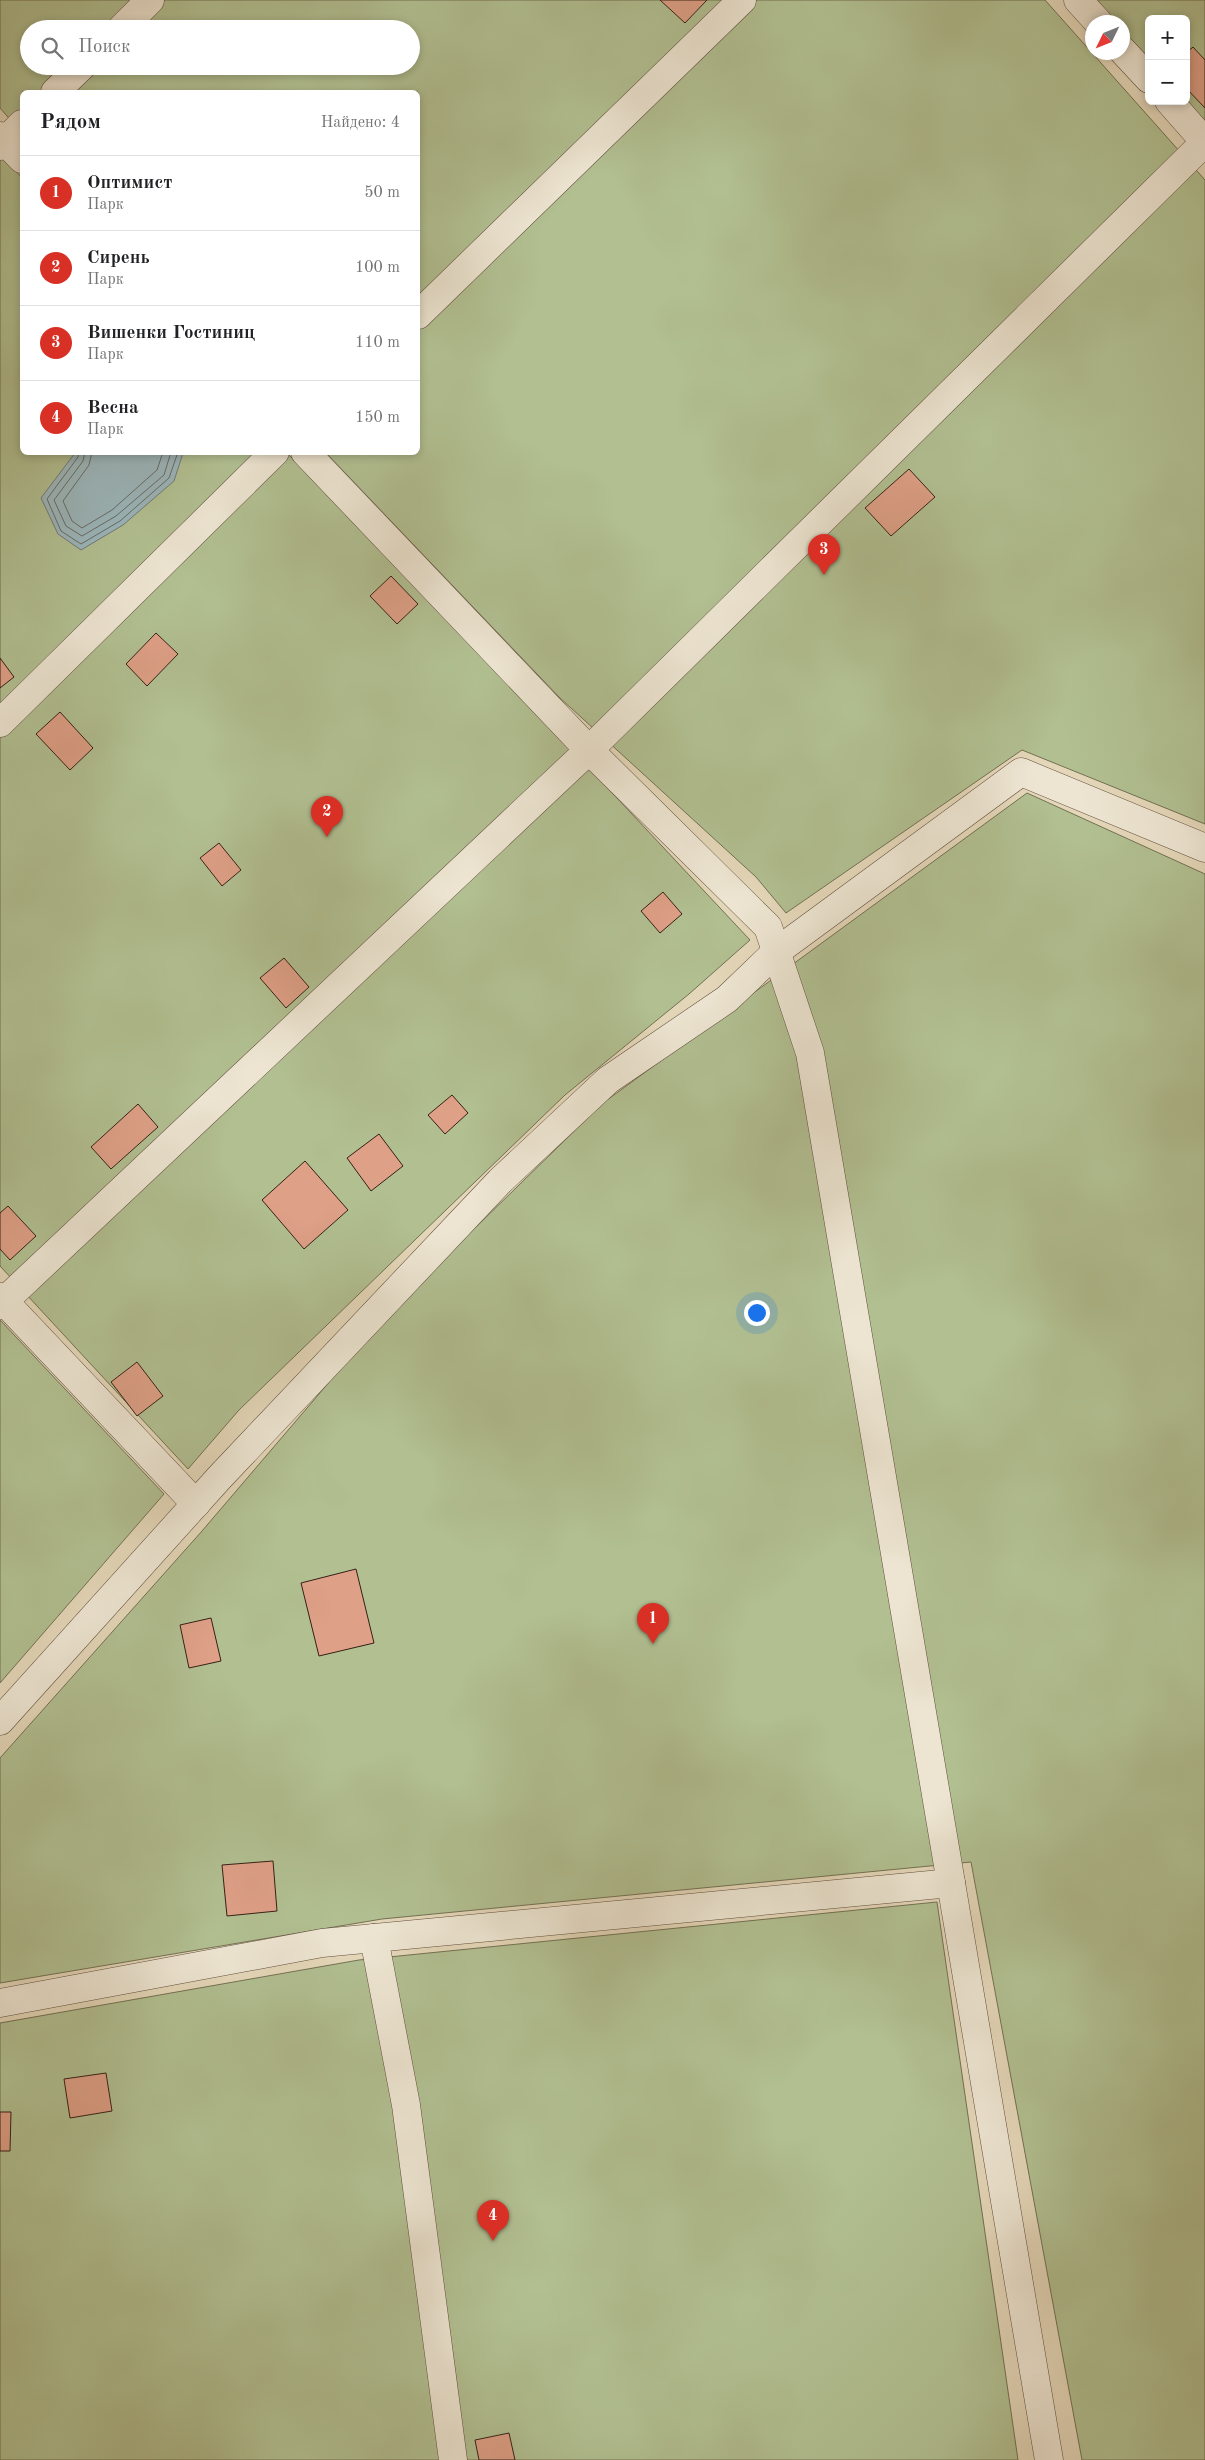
<!DOCTYPE html>
<html lang="ru">
<meta charset="utf-8">
<style>
:root{--surface:#fff;--page:#f6f6f6;--text:#202124;--muted:#757577;--line:#e0e0e0;--accent:#d93025}
body{margin:0;font-family:"Old Standard TT",serif;background:var(--page);color:var(--text)}
.controls{position:absolute;right:15px;top:15px;display:grid;overflow:hidden;border-radius:8px;box-shadow:0 2px 8px #0003}
.controls button{width:45px;height:45px;display:grid;place-items:center;padding:0;border:0;border-bottom:1px solid var(--line);background:var(--surface);color:var(--text);font:25px sans-serif}
.compass{position:absolute;left:1085px;top:15px;width:45px;height:45px;border-radius:50%;background:var(--surface);box-shadow:0 2px 8px #0003;rotate:227deg}
.you{position:absolute;left:756px;top:1312px;width:18px;height:18px;margin:-12px;border:4px solid #fff;border-radius:50%;background:#1a73e8;box-shadow:0 0 0 8px #1a73e833}
.badge{display:grid;place-items:center;width:32px;height:32px;border-radius:50%;background:var(--accent);color:#fff;font-size:16px;font-weight:700}
.pin{position:absolute;translate:-50% -41px;filter:drop-shadow(0 1px 2px #0008)}
.pin::after{content:'';position:absolute;top:26px;width:18px;height:15px;background:inherit;clip-path:polygon(0 0,100% 0,50% 100%)}
.list{margin:0;padding:0;list-style:none}
h2{display:flex;justify-content:space-between;align-items:center;height:65px;margin:0;padding:0 20px;font-size:21px}
h2 small{font-size:16px;font-weight:400;color:var(--muted)}
.list li{display:grid;grid-template-columns:32px 1fr auto;gap:15px;align-items:center;box-sizing:border-box;height:75px;padding:0 20px;border-top:1px solid var(--line)}
.list b{display:block;font-size:19px;white-space:nowrap}
.list p{margin:0;font-size:16px;white-space:nowrap;color:var(--muted)}
.list em{font-size:16px;font-style:normal;color:var(--muted)}
.icon{flex:none;width:28px;height:28px;fill:none;stroke:currentColor;stroke-width:2;stroke-linecap:round;stroke-linejoin:round}
.map{position:relative;flex:none;width:1205px;height:2460px;overflow:hidden}
.search{position:absolute;background:var(--surface);box-shadow:0 2px 8px #0003;left:20px;top:20px;width:400px;height:55px;display:flex;align-items:center;gap:12px;box-sizing:border-box;padding:0 18px;border-radius:28px;color:var(--muted);font-size:19px}
.panel{position:absolute;background:var(--surface);box-shadow:0 2px 8px #0003;left:20px;top:90px;width:400px;height:365px;border-radius:8px}
.map>svg:first-child{display:block}
.green{fill:#b1bf91;stroke:#737053;fill-rule:evenodd}
.water{fill:#9bb6bb;stroke:#727a79}
.lines{fill:none;stroke-linecap:round;stroke-linejoin:round}
.shore{stroke:#686b68;stroke-width:1}
.building{fill:#dea087;stroke:#352015}
.minor-casing{stroke:#614e3e;stroke-width:29}
.minor{stroke:#ede5d2;stroke-width:28}
</style>
<div class="map">
<svg width="1205" height="2460" viewBox="0 0 1205 2460">
<rect width="100%" height="100%" fill="#e4d7b9"/>
<filter id="stains"><feTurbulence type="fractalNoise" baseFrequency=".004" numOctaves="4"/><feColorMatrix values="0 0 0 0 .2 0 0 0 0 .09 0 0 0 0 .02 0 0 0 .5 -.17"/></filter>
<radialGradient id="worn" r=".72"><stop offset=".6" stop-color="#630" stop-opacity="0"/><stop offset="1" stop-color="#630" stop-opacity=".3"/></radialGradient>
<!-- green -->
<g class="green">
<path d="M0,0h1045l160,180v644l-183,-74 -236,163 -30,-36 -197,-180 -233,-244 92,-1v-360h-396v41l-22,-25zM29,29h382v37h-382z"/>
<path d="M1093,0h112v124l-19,-23v-82h-37v43l-26,-29 -1,-11h-9z"/>
<path d="M0,154l22,24v274l265,1 270,281 193,206 -61,54 -124,101 -326,315 -51,59 -188,-203z"/>
<path d="M1027,793l178,81v1586h-123l-111,-598 -589,57 -382,64v-225l202,-227 187,-219 214,-209z"/>
<path d="M0,1320l164,174 -164,189z"/>
<path d="M937,1902l81,558h-1018v-437l359,-63z"/>
</g>
<!-- water -->
<path class="water" d="M75,453v-1l108,1 -9,28 -51,44 -42,25 -23,-16 -17,-36z"/>
<g class="lines">
<!-- shore -->
<g class="shore">
<path d="M79,452l-1,5 -31,42 14,32 20,13 39,-23 49,-43 9,-26"/>
<path d="M85,452l-2,9 -29,39 12,26 16,10 34,-20 48,-41 7,-23"/>
<path d="M92,452l-3,13 -26,36 9,20 10,7 30,-18 45,-40 6,-18"/>
</g>
</g>
<!-- building -->
<g class="building">
<path d="M660,0h47l-22,23z"/>
<path d="M1193,47l12,13v48l-19,-20v-35z"/>
<path d="M909,469l26,28 -44,39 -26,-28z"/>
<path d="M391,576l27,28 -21,20 -27,-28z"/>
<path d="M156,633l22,21 -31,32 -21,-22z"/>
<path d="M0,658l14,19 -14,11z"/>
<path d="M60,712l33,36 -23,22 -34,-36z"/>
<path d="M219,843l22,27 -19,16 -22,-28z"/>
<path d="M663,892l19,22 -22,19 -19,-22z"/>
<path d="M284,958l25,29 -23,21 -26,-30z"/>
<path d="M452,1095l16,18 -23,21 -17,-19z"/>
<path d="M138,1104l20,23 -47,42 -20,-22z"/>
<path d="M379,1134l24,32 -32,25 -24,-33z"/>
<path d="M305,1161l43,49 -44,39 -42,-49z"/>
<path d="M8,1206l28,30 -26,24 -10,-11v-36z"/>
<path d="M137,1362l26,34 -26,20 -26,-34z"/>
<path d="M356,1569l18,74 -55,13 -18,-73z"/>
<path d="M211,1618l10,43 -32,7 -9,-43z"/>
<path d="M273,1861l4,50 -50,5 -5,-51z"/>
<path d="M106,2073l6,38 -42,7 -6,-39z"/>
<path d="M0,2112h11l-1,39h-10z"/>
<path d="M509,2433l6,27h-36l-4,-20z"/>
</g>
<g class="lines">
<defs>
<g id="minor">
<path d="M1078,0l20,22"/>
<path d="M121,29l29,-29"/>
<path d="M1122,50l27,29"/>
<path d="M55,92l27,-26"/>
<path d="M1169,101l36,41"/>
<path d="M0,136l22,23"/>
<path d="M0,146l22,-22"/>
<path d="M418,315l324,-315"/>
<path d="M305,452l284,298 179,177 42,126 239,1407"/>
<path d="M0,723l275,-271"/>
<path d="M0,1297l196,207"/>
<path d="M0,1305l589,-555 616,-608"/>
<path d="M0,1721l219,-243 281,-297 108,-101 119,-81 49,-47 245,-180 184,76"/>
<path d="M374,1938l32,167 47,355"/>
<path d="M0,2003l322,-60 629,-60"/>
</g>
</defs>
<!-- minor casing -->
<use href="#minor" class="minor-casing"/>
<!-- minor -->
<use href="#minor" class="minor"/>
</g>
<rect width="100%" height="100%" filter="url(#stains)"/>
<rect width="100%" height="100%" fill="url(#worn)"/>
</svg>
<div class="controls">
<button>+</button>
<button>−</button>
</div>
<svg class="compass" viewBox="-18 -18 36 36"><path d="M0-13l5 13h-10z" fill="#e53935"/><path d="M0 13l5-13h-10z" fill="#757577"/></svg>
<div class="you"></div>
<div class="pin badge" style="left:653px;top:1644px">1</div>
<div class="pin badge" style="left:327px;top:837px">2</div>
<div class="pin badge" style="left:824px;top:575px">3</div>
<div class="pin badge" style="left:493px;top:2241px">4</div>
<div class="search"><svg class="icon" aria-label="search" viewBox="0 0 24 24"><circle cx="10" cy="10" r="6"/><path d="M15 15l6 6"/></svg>Поиск</div>
<section class="panel">
<h2>Рядом<small>Найдено: 4</small></h2>
<ul class="list">
<li><span class="badge">1</span><div><b>Оптимист</b><p>Парк</p></div><em>50 m</em></li>
<li><span class="badge">2</span><div><b>Сирень</b><p>Парк</p></div><em>100 m</em></li>
<li><span class="badge">3</span><div><b>Вишенки Гостиниц</b><p>Парк</p></div><em>110 m</em></li>
<li><span class="badge">4</span><div><b>Весна</b><p>Парк</p></div><em>150 m</em></li>
</ul>
</section>
</div>
